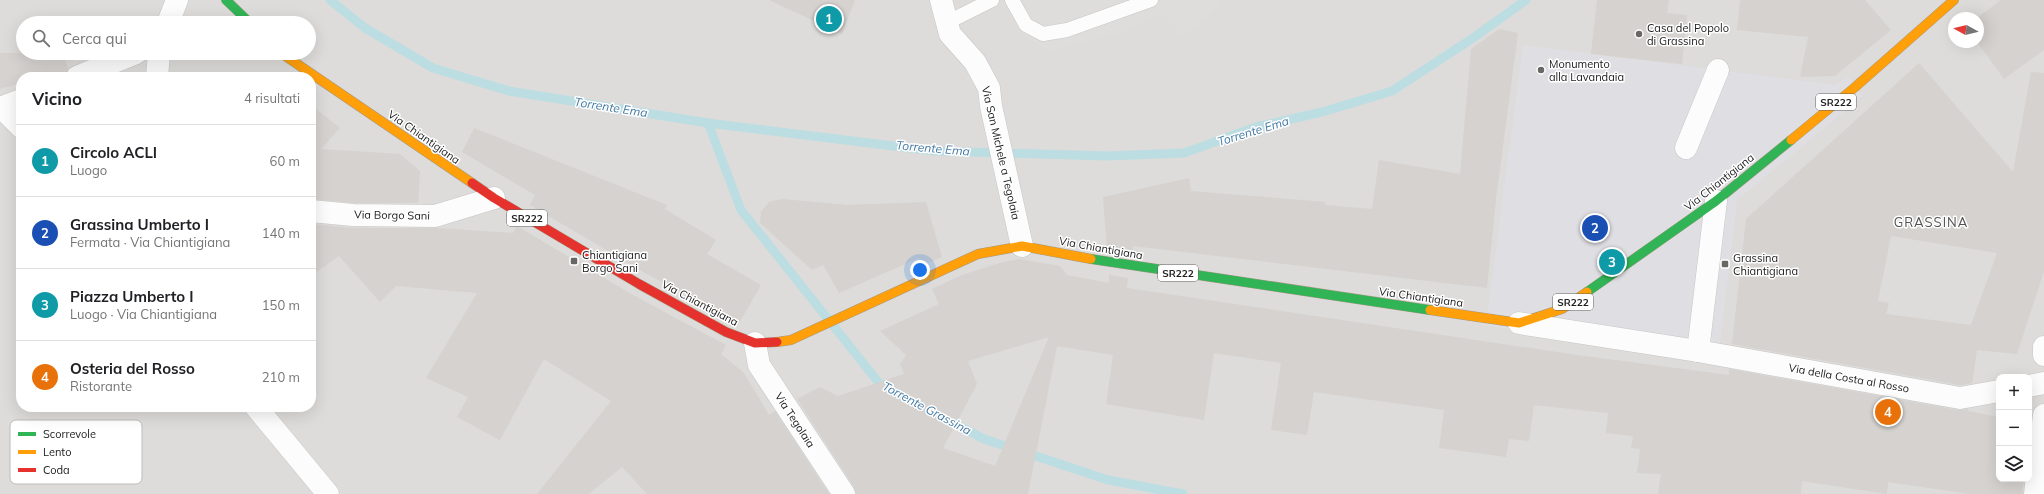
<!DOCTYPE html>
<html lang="it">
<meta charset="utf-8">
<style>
:root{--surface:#fff;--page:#f6f6f6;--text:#202124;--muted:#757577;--line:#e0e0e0;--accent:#0b8043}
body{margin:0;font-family:Mulish,sans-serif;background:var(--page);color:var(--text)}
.controls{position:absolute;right:12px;bottom:12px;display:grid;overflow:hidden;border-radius:8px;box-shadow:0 4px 16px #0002}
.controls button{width:36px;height:36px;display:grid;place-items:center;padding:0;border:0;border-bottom:1px solid var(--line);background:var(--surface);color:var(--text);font:20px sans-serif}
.compass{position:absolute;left:1948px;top:12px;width:36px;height:36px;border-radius:50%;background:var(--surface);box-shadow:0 4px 16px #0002;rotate:278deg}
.you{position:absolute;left:920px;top:270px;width:14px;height:14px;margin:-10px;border:3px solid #fff;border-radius:50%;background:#1a73e8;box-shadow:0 0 0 6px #1a73e833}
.badge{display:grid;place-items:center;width:26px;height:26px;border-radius:50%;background:var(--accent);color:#fff;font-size:13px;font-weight:700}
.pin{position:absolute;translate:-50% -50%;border:2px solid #fff;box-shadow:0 1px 4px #0006}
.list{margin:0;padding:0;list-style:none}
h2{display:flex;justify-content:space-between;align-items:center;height:52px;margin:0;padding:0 16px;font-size:17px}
h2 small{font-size:13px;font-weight:400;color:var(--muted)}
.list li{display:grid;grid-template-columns:26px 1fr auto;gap:12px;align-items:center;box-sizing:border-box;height:72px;padding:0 16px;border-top:1px solid var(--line)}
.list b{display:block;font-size:15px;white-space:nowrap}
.list p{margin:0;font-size:13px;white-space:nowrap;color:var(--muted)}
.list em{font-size:13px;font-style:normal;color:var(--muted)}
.icon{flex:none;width:22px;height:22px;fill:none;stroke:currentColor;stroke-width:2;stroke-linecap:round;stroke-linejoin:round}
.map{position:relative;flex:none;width:2044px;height:494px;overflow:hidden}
.search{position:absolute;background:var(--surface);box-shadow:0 4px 16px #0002;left:16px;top:16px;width:300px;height:44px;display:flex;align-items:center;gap:10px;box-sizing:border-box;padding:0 14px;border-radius:22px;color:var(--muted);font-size:15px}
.panel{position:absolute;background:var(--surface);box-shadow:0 4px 16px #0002;left:16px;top:72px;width:300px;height:340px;border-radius:16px}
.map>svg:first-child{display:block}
.residential{fill:#dddcda;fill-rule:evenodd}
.parking{fill:#dedddc}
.plaza{fill:#dfdfe3}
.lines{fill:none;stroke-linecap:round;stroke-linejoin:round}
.stream{stroke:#bcdde2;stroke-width:9}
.building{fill:#d5d2cf;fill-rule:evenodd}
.lane-casing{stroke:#c7c6c5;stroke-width:15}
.street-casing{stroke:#c7c6c5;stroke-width:23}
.fast-casing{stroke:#a59885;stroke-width:10}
.slow-casing{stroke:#a59885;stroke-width:10}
.jam-casing{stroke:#a59885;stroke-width:10}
.lane{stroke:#fcfcfc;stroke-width:14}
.street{stroke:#fcfcfc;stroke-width:22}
.fast{stroke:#30b455;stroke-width:9}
.slow{stroke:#ff9f0a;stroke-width:9}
.jam{stroke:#e5322d;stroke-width:9}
.poi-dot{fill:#686766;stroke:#fff;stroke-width:1.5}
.labels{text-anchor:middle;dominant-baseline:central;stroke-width:3;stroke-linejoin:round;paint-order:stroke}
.shield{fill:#fff;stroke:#636363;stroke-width:1}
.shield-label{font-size:10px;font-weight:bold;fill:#202020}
.poi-label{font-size:11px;fill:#202020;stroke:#fff;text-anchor:start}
.street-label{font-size:11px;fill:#202020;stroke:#fff}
.water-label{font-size:12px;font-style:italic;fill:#4379a2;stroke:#fff}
.quarter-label{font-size:13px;letter-spacing:1px;fill:#535353;stroke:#fff}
.key{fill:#fff;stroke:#bcbcbc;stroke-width:1}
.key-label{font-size:11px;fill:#202020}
</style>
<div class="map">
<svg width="2044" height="494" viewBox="0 0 2044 494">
<rect width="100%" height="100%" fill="#eeece9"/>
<!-- residential -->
<path class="residential" d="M0,0h2044v494h-2044zM1954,18h24v24h-24zM23,23h286v30h-286zM21,77h290v330h-290zM1999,377h30v102h-30z"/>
<!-- parking -->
<path class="parking" d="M1003,0h219l-13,17 -28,20 -18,-24 -35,18 -78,19 -28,-15z"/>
<!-- plaza -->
<path class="plaza" d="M1523,45l313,40 12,-9 15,20 -126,104 -19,162 -232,-37z"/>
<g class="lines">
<!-- stream -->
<g class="stream">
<path d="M330,0l35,28 68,40 76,23 199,32 226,28 173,5 77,-3 72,-26 66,-15 70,-21 81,-53 53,-38"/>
<path d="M708,123l33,87 138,173 10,5"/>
<path d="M946,419l38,20 124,41 75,14"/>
</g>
</g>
<!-- building -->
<g class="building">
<path d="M769,0h86l-13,34z"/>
<path d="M1597,0h72l-2,13 20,2 -5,49 -91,-10z"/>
<path d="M1740,0h125l26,30 -56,46 -35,1 8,-40 -71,-7z"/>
<path d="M2001,0h43v50l-40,29 -27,-37v-24z"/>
<path d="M1499,29l19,4 -22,166 -9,89 -354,-42 -1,7 -25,-4 -4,-52 86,-19 2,13 135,11 -1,3 47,4 7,-49 81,14 11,-125z"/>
<path d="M0,53h63l5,16 -3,8h-44v6l-21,6z"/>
<path d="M1919,63l94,109 18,-100 13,1v198l-27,83 -40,-4 -5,33 -12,2 -228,-41 14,-125zM1891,236l106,17 -26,72 -85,-11 3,-11 -11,-2z"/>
<path d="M311,105l29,23 -19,21 79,5 20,17 -2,32h-64l-43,-4z"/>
<path d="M474,128l193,77 -2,4 51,31 -9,14 54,31 -22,38 -94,-50 -115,-68 5,-10 -73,-43z"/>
<path d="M782,199l66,6 78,-3 16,55 -20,9 -3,-8 -80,35 -16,-28 -11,5 -52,-47 1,-11 8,-10z"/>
<path d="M311,224l42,4h83l77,5 4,-7 116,69 93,50 -5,9 23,19 25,42 6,-4 54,83h-182l-25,-27 -33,27h-52l74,-93 -67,-42 -44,81 -43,-23 11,-20 -42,-19 51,-85 -81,-7 -16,16 -41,-46 -28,20z"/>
<path d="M1019,259l41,7 7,9 42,8v-8l19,3 -1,10 450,67 152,20v-6l229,41 11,-1 -1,2 31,6v62h25l-2,15h-52l-82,-12 -1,12 -85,-13 -1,13h-143l3,-20 -24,-1 3,-24 -9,-1 2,-12 -27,-3 2,-20 -74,-8 -5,36 -20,-2 -3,18 -67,-9 5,-38 -130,-18 -7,43 -36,-5 10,-67 -67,-10 -10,67 -98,-16 7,-49 -56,-9 -29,148h-172l-2,-7 -57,-88 23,-12 18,9 66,-22 -4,-10 6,-9 -26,-24 59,-27 -7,-15 30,-14 37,-12zM1049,337l-54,129 -52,-18 34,-64 -9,-23z"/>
</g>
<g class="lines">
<defs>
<g id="lane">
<path d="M1012,0l14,25 17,9 24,-4 84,-30"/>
<path d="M946,23l46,-23"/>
</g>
<g id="street">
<path d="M941,0l9,34 25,28 14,26 2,18 31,140"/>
<path d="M168,23l9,-23"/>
<path d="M77,77l59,-24"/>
<path d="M157,77l2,-24"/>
<path d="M0,108l21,-8"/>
<path d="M2,108l19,19"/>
<path d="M1686,148l32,-78"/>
<path d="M311,211l42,4 82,1 59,-18"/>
<path d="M1519,323l179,28 262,47 39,-7"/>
<path d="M755,343l4,22 85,129"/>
<path d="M2044,347v8"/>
<path d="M1698,351l18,-150"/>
<path d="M2029,386l15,-3"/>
<path d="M256,407l72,87"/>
<path d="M2035,494l9,-79"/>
</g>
<g id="fast">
<path d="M226,0l24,23"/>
<path d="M1091,259l339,51"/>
<path d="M1587,292l129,-91 75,-61"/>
</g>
<g id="slow">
<path d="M281,53l191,130"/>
<path d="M1791,140l63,-52 100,-88"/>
<path d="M1430,310l89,13 43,-14 25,-17"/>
<path d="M777,342l14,-2 187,-86 44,-8 69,13"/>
</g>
<path id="jam" d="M472,183l22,15 145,86 87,48 29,11 22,-1"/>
</defs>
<!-- lane casing -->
<use href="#lane" class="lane-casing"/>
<!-- street casing -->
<use href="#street" class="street-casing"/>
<!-- fast casing -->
<use href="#fast" class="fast-casing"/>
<!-- slow casing -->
<use href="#slow" class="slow-casing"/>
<!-- jam casing -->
<use href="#jam" class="jam-casing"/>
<!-- lane -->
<use href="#lane" class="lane"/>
<!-- street -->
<use href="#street" class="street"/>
<!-- fast -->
<use href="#fast" class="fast"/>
<!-- slow -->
<use href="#slow" class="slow"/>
<!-- jam -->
<use href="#jam" class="jam"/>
</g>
<!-- markers -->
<g class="poi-dot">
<circle cx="1639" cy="34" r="4"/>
<circle cx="1541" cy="70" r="4"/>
<rect x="570" y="257" width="8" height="8" rx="2"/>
<rect x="1721" y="260" width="8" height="8" rx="2"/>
</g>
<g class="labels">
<!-- shield labels -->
<g class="shield">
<rect x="1816" y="94" width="40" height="16" rx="3"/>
<rect x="507" y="210" width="40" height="16" rx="3"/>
<rect x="1158" y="265" width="40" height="16" rx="3"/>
<rect x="1553" y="294" width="40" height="16" rx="3"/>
</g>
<g class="shield-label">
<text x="1836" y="102">SR222</text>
<text x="527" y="218">SR222</text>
<text x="1178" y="273">SR222</text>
<text x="1573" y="302">SR222</text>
</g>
<!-- poi labels -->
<g class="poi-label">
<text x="1647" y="28">Casa del Popolo<tspan x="1647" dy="13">di Grassina</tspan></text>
<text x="1549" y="64">Monumento<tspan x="1549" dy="13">alla Lavandaia</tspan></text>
<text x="582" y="255">Chiantigiana<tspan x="582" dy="13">Borgo Sani</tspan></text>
<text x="1733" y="258">Grassina<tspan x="1733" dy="13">Chiantigiana</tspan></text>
</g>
<!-- street labels -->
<g class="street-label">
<text transform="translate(424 137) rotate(35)">Via Chiantigiana</text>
<text transform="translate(1001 153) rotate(77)">Via San Michele a Tegolaia</text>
<text transform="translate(1719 182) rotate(-38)">Via Chiantigiana</text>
<text transform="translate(392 215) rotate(1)">Via Borgo Sani</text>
<text transform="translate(1101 248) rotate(10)">Via Chiantigiana</text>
<text transform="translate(1421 297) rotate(8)">Via Chiantigiana</text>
<text transform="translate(700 303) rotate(28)">Via Chiantigiana</text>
<text transform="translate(1849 378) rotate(10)">Via della Costa al Rosso</text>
<text transform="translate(795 420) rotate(57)">Via Tegolaia</text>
</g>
<!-- water labels -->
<g class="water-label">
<text transform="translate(611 107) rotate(9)">Torrente Ema</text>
<text transform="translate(1253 131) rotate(-17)">Torrente Ema</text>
<text transform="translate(933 148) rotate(5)">Torrente Ema</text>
<text transform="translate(927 408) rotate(28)">Torrente Grassina</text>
</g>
<!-- quarter labels -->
<g class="quarter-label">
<text x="1931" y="222">GRASSINA</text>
</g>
</g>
<!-- legend -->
<rect x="10" y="420" width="132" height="64" rx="6" class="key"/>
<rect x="18" y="432" width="18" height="4" fill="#30b455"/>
<rect x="18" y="450" width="18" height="4" fill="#ff9f0a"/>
<rect x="18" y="468" width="18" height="4" fill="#e5322d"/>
<g class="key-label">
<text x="43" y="438">Scorrevole</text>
<text x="43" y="456">Lento</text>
<text x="43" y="474">Coda</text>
</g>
</svg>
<div class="controls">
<button>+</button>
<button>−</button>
<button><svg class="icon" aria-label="layers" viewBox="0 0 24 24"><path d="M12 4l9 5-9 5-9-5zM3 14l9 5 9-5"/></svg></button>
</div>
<svg class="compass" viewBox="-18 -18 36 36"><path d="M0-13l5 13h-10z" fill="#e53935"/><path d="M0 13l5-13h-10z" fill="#757577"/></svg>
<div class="you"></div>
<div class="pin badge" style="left:829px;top:19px;background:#0f9aa8">1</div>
<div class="pin badge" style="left:1595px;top:228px;background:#1a4fb4">2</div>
<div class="pin badge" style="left:1612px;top:262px;background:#0f9aa8">3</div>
<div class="pin badge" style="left:1888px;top:412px;background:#e8710a">4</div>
<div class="search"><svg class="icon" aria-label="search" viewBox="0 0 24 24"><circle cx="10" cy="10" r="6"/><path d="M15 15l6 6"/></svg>Cerca qui</div>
<section class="panel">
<h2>Vicino<small>4 risultati</small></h2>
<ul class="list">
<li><span class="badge" style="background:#0f9aa8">1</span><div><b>Circolo ACLI</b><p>Luogo</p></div><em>60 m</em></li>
<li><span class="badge" style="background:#1a4fb4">2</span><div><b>Grassina Umberto I</b><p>Fermata · Via Chiantigiana</p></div><em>140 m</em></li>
<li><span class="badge" style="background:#0f9aa8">3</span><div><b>Piazza Umberto I</b><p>Luogo · Via Chiantigiana</p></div><em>150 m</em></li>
<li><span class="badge" style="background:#e8710a">4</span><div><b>Osteria del Rosso</b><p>Ristorante</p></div><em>210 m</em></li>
</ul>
</section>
</div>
